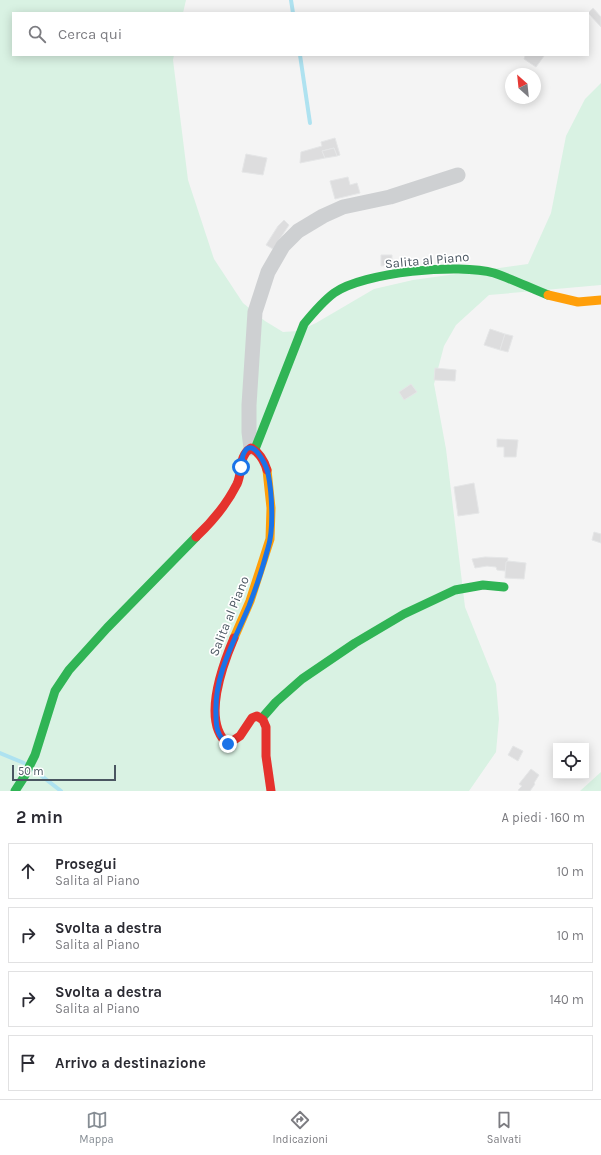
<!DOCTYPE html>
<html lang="it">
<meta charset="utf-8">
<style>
:root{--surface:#fff;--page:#f7f7f7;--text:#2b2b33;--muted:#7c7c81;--line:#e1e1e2;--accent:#868d94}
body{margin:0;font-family:Karla,sans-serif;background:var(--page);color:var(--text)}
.controls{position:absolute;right:12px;bottom:12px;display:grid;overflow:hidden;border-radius:0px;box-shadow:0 2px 10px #0003}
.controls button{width:36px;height:36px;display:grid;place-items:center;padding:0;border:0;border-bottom:1px solid var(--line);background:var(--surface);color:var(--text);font:20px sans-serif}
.compass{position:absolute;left:505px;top:68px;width:36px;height:36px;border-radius:50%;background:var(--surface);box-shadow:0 2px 10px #0003;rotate:333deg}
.scale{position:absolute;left:12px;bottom:10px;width:104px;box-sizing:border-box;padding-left:4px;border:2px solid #4a5661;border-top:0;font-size:11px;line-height:14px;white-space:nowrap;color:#4a5661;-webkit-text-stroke:3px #fff;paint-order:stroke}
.stop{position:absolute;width:12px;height:12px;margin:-9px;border:3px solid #1a73e8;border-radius:50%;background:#fff}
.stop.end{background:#1a73e8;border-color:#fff;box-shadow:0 1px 4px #0008}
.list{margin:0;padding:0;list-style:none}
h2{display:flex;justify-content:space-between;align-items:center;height:52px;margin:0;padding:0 16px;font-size:17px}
h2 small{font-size:13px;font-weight:400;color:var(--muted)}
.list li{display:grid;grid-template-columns:26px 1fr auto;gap:12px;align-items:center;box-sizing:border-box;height:56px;margin:0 8px 8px;padding:0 8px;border:1px solid var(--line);border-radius:0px}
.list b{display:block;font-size:15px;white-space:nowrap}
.list p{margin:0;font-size:13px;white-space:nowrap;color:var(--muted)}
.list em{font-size:13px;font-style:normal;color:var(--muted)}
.icon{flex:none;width:22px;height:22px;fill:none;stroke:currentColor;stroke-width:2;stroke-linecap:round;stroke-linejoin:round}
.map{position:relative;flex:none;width:601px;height:791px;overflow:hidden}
.search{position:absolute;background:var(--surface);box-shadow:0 2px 10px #0003;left:12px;right:12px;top:12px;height:44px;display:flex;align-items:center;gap:10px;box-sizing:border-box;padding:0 14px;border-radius:0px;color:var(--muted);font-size:15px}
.sheet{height:308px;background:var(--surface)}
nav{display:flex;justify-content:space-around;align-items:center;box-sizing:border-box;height:56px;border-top:1px solid var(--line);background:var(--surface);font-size:11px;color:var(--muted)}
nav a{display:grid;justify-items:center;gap:2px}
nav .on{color:var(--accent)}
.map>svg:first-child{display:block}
.green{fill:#d9f2e3}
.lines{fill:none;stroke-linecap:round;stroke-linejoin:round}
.stream{stroke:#aee2f0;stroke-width:4}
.building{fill:#ddddde;stroke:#e5e6e7}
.street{stroke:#ced0d2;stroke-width:15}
.fast{stroke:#30b455;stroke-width:9}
.slow{stroke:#ff9f0a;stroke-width:9}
.jam{stroke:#e5322d;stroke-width:9}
.route{stroke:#1a73e8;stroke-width:5}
.labels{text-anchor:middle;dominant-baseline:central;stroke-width:3.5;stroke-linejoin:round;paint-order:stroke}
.street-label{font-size:13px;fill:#4a5661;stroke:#fff}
</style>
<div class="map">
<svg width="601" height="791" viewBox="0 0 601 791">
<rect width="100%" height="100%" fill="#f4f4f4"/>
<!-- green -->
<g class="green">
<path d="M0,0h186l-3,13h-170v42h161l-1,5 15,120 26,79 29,44 22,18 18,11 15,-1 18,-8 58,-34 39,-9 115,-16 23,-51 15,-77 19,-37 16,-16v202l-112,10 -33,30 -12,21 -10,38 12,65 19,158 31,77 3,35 -3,33 -27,39h-469z"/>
<path d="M601,772v19h-21z"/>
</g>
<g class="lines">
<!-- stream -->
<g class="stream">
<path d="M291,0l2,13"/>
<path d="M300,55l10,68"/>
<path d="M0,753l24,10"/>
<path d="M34,770l27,21"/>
</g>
</g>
<!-- building -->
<g class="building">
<path d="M593,8l8,9v10l-13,-14z"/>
<path d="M524,55h18l2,1 -8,11 -12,-8 1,-3z"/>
<path d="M335,138l5,17 -3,1 -3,-8 -12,3 3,7 -25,5 1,-11 21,-6 -1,-4z"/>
<path d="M334,148l3,8 -12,2 -3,-7z"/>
<path d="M246,154l21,4 -4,17 -21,-3z"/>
<path d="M348,177l2,8 7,-2 3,10 -25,6 -5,-18z"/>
<path d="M284,220l5,5 -16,24 -7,-4 12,-19z"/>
<path d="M381,255h11v10l-11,1z"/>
<path d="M490,329l15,5 -5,16 -16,-5z"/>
<path d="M505,334l8,2 -5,16 -8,-2z"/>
<path d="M435,368l21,2 -1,11 -21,-1z"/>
<path d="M411,384l6,8 -13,8 -5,-8z"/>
<path d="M497,439l21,1 -2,17h-12v-10h-7z"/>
<path d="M474,483l5,30 -21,3 -4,-29z"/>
<path d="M594,532l7,2v9l-9,-3z"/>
<path d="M485,557l23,1 -3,13 -8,-1 -1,-3 -9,-1 -12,2 -3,-9z"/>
<path d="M508,561l18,2 -2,16 -19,-1 1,-16z"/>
<path d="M513,746l10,5 -5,10 -10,-6z"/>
<path d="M531,769l8,6 -5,8 1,1 -5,7h-11l-1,-1 4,-4 -3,-2z"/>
</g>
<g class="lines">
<!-- street -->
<path class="street" d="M251,448l-2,-16v-27l6,-93 13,-40 15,-26 15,-15 25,-15 20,-9 47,-10 68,-22"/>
<!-- fast -->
<g class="fast">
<path d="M255,449l49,-125c9,-11 18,-22 30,-31 29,-21 126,-30 160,-20 18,6 36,15 54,22"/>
<path d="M262,718l14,-16 26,-23 53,-36 49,-29 51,-24 28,-5 21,2"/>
<path d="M15,791l9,-14 11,-22 20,-64 14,-21 38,-42 89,-91"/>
</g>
<!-- slow -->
<g class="slow">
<path d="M548,295l30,7 23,-2"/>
<path d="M234,638l16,-37 20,-62 1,-31 -4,-38"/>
</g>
<!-- jam -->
<g class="jam">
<path d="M196,537c16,-15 31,-33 41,-53 6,-13 1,-28 14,-36 9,5 13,12 16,22"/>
<path d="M234,638c-11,26 -33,84 -6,106l12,-8 12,-18 5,-2 6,4 3,7v29l5,35"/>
</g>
</g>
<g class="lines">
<!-- route -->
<path class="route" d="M228,744c-11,-8 -12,-17 -12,-29 -2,-40 18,-73 33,-109 7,-18 14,-39 19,-58 6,-19 4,-55 0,-75 -2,-9 -17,-39 -25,-18 -1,3 -1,8 -2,12"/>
</g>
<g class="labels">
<!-- street labels -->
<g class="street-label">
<text transform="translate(427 260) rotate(-5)">Salita al Piano</text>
<text transform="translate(229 616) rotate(-68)">Salita al Piano</text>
</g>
</g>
</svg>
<div class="controls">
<button><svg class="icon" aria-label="locate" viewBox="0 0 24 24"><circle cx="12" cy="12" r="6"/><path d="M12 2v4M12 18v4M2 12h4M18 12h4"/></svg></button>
</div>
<svg class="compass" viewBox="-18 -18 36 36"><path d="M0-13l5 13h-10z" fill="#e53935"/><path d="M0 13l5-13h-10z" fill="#7c7c81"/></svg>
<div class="scale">50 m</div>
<div class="stop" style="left:241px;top:467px"></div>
<div class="stop end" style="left:228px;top:744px"></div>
<div class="search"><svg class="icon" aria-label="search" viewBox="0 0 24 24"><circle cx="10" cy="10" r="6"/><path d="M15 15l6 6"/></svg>Cerca qui</div>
</div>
<section class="sheet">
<h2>2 min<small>A piedi · 160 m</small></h2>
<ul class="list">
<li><svg class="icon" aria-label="ahead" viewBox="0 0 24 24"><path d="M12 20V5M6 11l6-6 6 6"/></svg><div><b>Prosegui</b><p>Salita al Piano</p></div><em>10 m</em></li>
<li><svg class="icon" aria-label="right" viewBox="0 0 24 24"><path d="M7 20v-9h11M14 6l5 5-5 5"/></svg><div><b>Svolta a destra</b><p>Salita al Piano</p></div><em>10 m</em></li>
<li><svg class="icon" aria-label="right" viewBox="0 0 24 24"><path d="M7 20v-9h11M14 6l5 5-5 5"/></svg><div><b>Svolta a destra</b><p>Salita al Piano</p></div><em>140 m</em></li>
<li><svg class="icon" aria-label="arrive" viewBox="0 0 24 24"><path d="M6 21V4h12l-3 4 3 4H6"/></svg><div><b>Arrivo a destinazione</b></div></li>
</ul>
</section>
<nav>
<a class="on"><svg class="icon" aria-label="map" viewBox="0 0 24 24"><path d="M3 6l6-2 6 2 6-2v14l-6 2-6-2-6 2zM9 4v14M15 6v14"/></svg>Mappa</a>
<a><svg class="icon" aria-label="directions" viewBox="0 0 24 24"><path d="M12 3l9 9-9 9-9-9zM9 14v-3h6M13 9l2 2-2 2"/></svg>Indicazioni</a>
<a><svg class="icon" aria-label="saved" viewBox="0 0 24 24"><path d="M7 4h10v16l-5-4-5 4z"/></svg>Salvati</a>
</nav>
